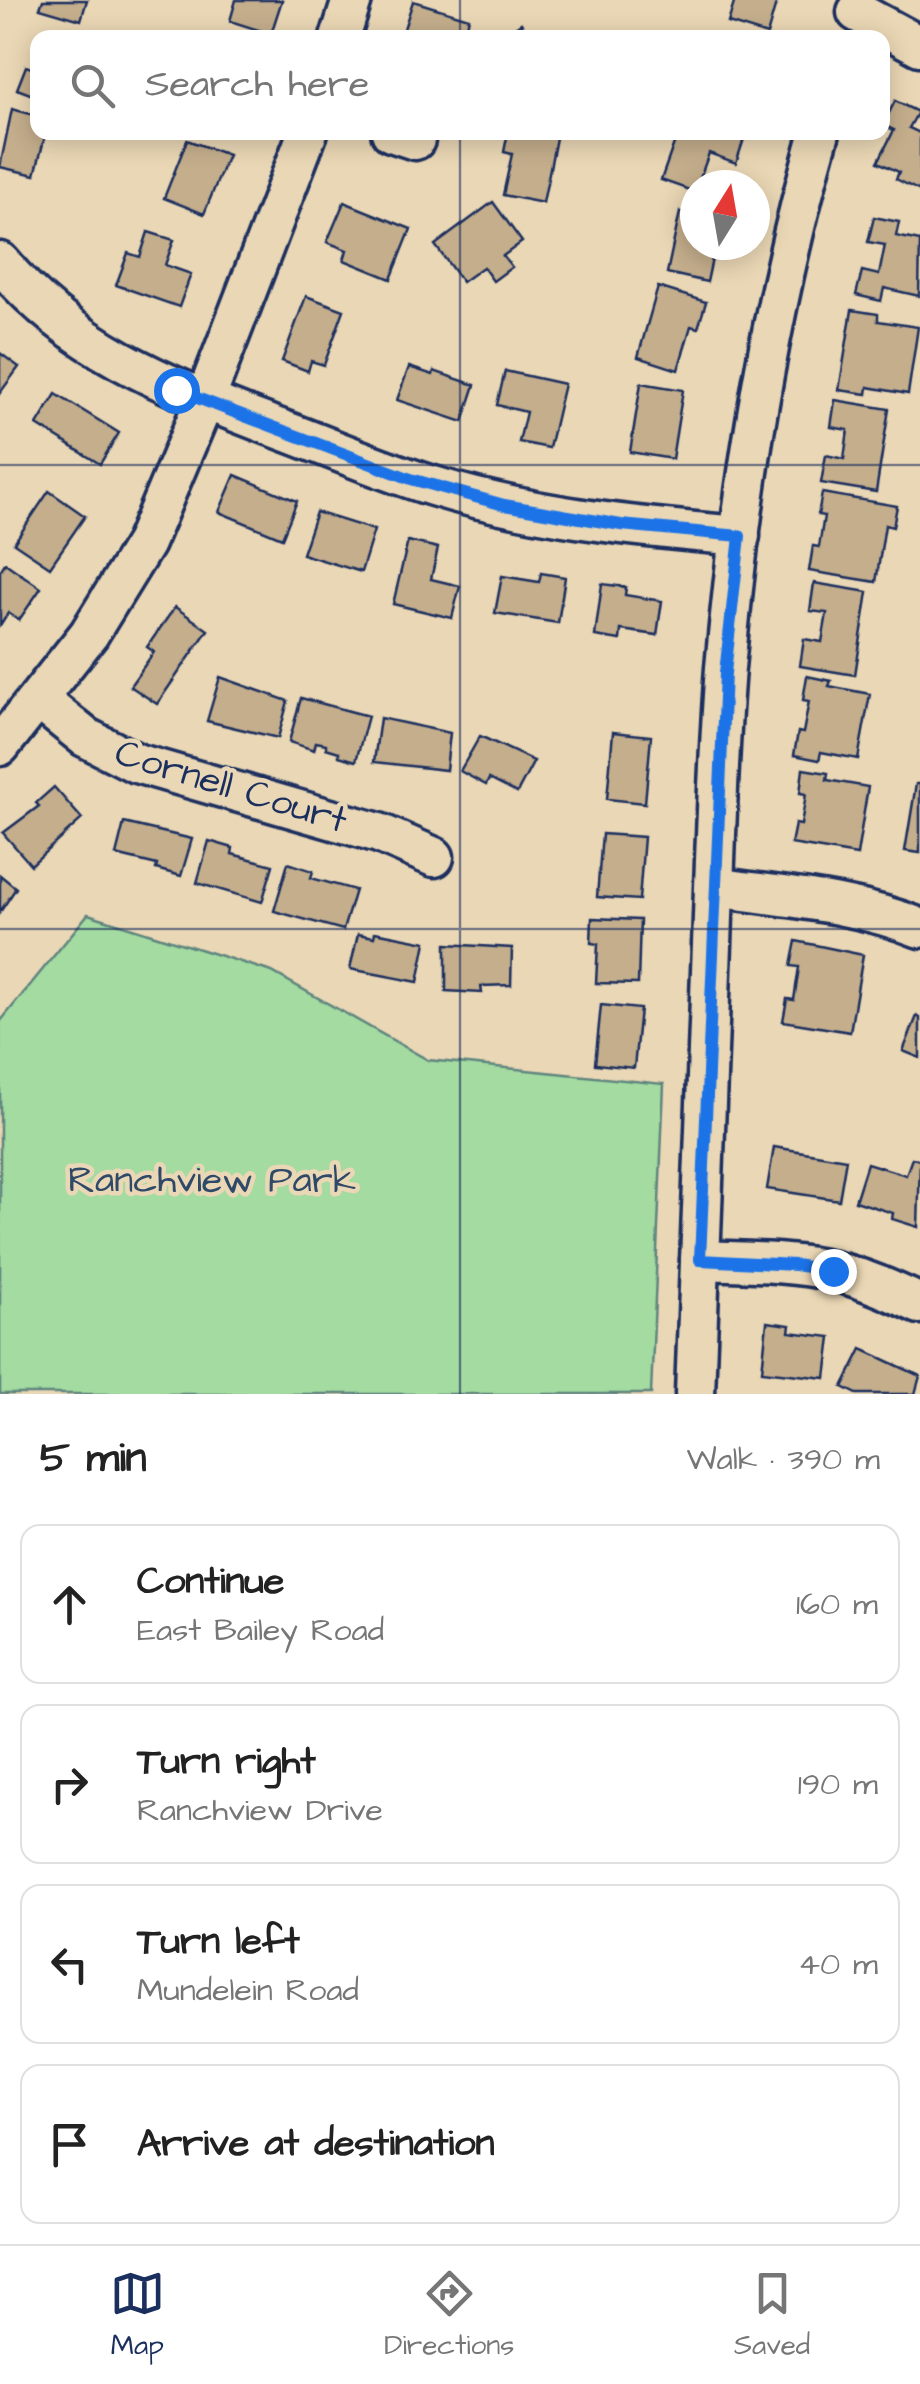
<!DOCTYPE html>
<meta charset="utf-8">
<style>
:root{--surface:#fff;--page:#f2f2f2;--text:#222;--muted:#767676;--line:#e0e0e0;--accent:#1b2f5e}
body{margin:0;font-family:"Architects Daughter",sans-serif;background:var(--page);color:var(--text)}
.compass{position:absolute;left:680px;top:170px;width:90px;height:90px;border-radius:50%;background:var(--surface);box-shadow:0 5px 25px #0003;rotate:11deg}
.stop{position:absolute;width:30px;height:30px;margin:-22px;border:8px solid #1a73e8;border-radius:50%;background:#fff}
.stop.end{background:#1a73e8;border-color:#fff;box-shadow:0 2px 10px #0008}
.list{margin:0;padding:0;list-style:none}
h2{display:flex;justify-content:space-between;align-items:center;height:130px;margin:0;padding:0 40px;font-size:42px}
h2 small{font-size:32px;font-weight:400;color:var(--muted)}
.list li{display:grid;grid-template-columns:65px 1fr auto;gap:30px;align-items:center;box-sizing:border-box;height:160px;margin:0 20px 20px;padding:0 20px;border:2px solid var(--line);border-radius:20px}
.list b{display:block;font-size:38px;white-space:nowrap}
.list p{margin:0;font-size:32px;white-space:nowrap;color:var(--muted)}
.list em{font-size:32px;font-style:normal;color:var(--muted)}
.icon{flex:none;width:55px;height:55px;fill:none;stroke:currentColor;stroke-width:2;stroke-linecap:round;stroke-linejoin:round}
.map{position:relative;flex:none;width:920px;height:1394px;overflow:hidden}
.search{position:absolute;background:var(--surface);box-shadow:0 5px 25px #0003;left:30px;right:30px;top:30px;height:110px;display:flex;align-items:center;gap:25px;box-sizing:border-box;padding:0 35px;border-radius:20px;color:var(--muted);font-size:38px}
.sheet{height:850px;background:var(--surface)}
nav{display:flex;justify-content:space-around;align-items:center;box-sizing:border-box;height:140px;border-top:2px solid var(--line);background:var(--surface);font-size:28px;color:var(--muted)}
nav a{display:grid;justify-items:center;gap:5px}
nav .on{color:var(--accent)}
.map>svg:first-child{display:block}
.park{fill:#a3dba0;stroke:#5f857f;stroke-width:2.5}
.building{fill:#c4ae8c;stroke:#1b2f5e;stroke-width:2.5}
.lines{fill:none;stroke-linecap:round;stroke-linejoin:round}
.minor-casing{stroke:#1b2f5e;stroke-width:45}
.minor{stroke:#ead7b5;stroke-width:38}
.route{stroke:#1a73e8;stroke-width:12}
.grid{fill:none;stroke:#1b2f5e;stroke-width:2.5;stroke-opacity:0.55}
.labels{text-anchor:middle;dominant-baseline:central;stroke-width:9;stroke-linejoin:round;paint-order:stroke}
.street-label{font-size:38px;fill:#1b2f5e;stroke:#ead7b5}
.park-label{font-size:38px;fill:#2f4968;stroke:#ead7b5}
</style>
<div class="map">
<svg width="920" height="1394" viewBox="0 0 920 1394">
<rect width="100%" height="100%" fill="#ead7b5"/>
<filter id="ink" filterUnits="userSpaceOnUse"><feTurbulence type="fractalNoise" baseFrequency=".01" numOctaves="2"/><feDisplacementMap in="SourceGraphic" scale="20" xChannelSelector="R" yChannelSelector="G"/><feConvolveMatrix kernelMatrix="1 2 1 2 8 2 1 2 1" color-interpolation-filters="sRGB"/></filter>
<g filter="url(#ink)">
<!-- park -->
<path class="park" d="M88,914l184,58 156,88 236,24 -13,310h-651v-372z"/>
<!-- building -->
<g class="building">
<path d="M43,0h44l-6,20 -41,-12z"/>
<path d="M236,0h46l-11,34 -41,-13z"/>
<path d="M735,0h42l-10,35 -39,-12z"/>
<path d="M413,1l56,17 -6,20h-62z"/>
<path d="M521,23l9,15h-32z"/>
<path d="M38,61v36l-21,-8 9,-23 8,3z"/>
<path d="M895,101l23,11 -9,16 11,5v58l-24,-12 3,-7 -21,-10 16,-32 -11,-5z"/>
<path d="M12,109l26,7v16h8l-11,43 -35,-8z"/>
<path d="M508,132l49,1 -14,70 -40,-8 9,-41 -8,-2z"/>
<path d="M678,132h47l19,7 -8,24 -27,-10 -14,39 -34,-12z"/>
<path d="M187,140l41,15 -24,59 -40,-16z"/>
<path d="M344,202l67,27 -20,50 -47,-19 3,-10 -20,-8z"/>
<path d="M493,202l29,40 -19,14 9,11 -19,14 -10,-14 -21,15 -27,-37z"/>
<path d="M680,212l15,4v29h20l-8,37 -40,-9z"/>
<path d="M874,217l25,5 -3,14 24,5 -1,55 -35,-8 -3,13 -25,-6 6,-24 17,4 6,-30 -17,-3z"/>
<path d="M148,232l26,8 -9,25 26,9 -12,33 -63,-22 12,-32 12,4z"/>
<path d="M658,287l48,15 -8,26 -7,-2 -13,44 -40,-13z"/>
<path d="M306,296l38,14 -20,55 -13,-4 -3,10 -26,-10z"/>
<path d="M852,310l26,4v7l40,6 -10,67 -40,-7 -1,7 -28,-4z"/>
<path d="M0,353l19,14 -19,26z"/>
<path d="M409,367l24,8 1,-4 41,14 -12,37 -66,-22z"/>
<path d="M505,371l59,13 -15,64 -30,-6 7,-30 -29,-7z"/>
<path d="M641,383l42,7 -11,69 -42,-7z"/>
<path d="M56,394l63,39 -19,31 -63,-39z"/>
<path d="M835,400l54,9 -13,83 -55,-9 5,-28 18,4 4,-29 -17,-3z"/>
<path d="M235,475l62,26 -15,37 -63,-26z"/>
<path d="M49,491l36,25 -35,51 -36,-24z"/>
<path d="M822,493l75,13 -4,21 -8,-2 -9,57 -67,-11 4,-25 6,1 5,-31 -6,-1z"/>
<path d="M316,512l58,18 -13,42 -59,-18z"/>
<path d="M408,541l30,7 -7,31 29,7 -8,32 -59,-14z"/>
<path d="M5,563l36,25 -22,32 -11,-7 -8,12v-54z"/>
<path d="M541,573l24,4 -7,46 -63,-10 7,-37 37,6z"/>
<path d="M814,583l54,9 -13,83 -55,-9 4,-27 18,3 5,-29 -17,-2z"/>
<path d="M602,584l24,3 -1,8 37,6 -5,34 -36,-5 -1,10 -25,-4z"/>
<path d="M175,607l33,23 -51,74 -27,-18 24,-34 -7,-5z"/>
<path d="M807,676l24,5 -2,5 41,8 -12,65 -37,-7 -2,8 -25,-5 4,-23 5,1 6,-32 -6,-1z"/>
<path d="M220,677l68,24 -10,37 -71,-17z"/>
<path d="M301,698l67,18 -12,45 -17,-5v-4l-13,-4v-4l-10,-2 -2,8 -25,-8z"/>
<path d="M380,718l70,15 -4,37 -72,-8z"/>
<path d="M613,732l38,4 -6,67 -38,-4z"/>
<path d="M480,736l54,25 -17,32 -28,-14 -3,6 -26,-14z"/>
<path d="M803,769l25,4 -1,7 41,7 -11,68 -66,-11 4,-20 6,1 5,-31 -6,-1z"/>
<path d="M916,784h4v69l-15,-2z"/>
<path d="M54,787l28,32 -51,46 -28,-32 36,-27 -3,-3z"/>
<path d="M124,823l68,16 -11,37 -25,-7 1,-4 -41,-10z"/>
<path d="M602,834l42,3 -5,63 -42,-3z"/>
<path d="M209,841l24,7 -1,6 41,11 -11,37 -65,-19z"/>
<path d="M288,863l25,8 -2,7 44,12 -12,40 -69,-19z"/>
<path d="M0,875l16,13 -16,24z"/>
<path d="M592,918l48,2 -2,64 -42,-1 2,-39 -7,-1z"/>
<path d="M375,932l51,10 -8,40 -68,-13 8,-35 16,3z"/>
<path d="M796,941l67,14 -13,77 -67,-11 4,-22 7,1 5,-33 -8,-1z"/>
<path d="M446,944l66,4 -1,37 -30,1 1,7 -36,-2z"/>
<path d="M601,1005l39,4 -6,59 -39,-4z"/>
<path d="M917,1016l3,2v40l-17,-7z"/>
<path d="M774,1147l72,12 -7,41 -72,-11z"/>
<path d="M912,1158l8,2 -2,67 -26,-8 1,-6 -38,-12 12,-38 39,12z"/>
<path d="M767,1322l23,3 -1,7 42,5 -5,41 -64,-7z"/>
<path d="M862,1349l58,27 -5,18h-58l-14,-7z"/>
</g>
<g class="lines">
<defs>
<g id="minor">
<path d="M857,12l63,34"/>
<path d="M340,38l12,-38"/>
<path d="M391,132l24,8"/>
<path d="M0,262c73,88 166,123 269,163 55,20 109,44 164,61 100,31 203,41 307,50"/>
<path d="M38,699l47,38 51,26 243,70 55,24"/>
<path d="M0,746l89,-112 56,-91 60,-143 103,-268"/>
<path d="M715,887c68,10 141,15 205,41"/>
<path d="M700,1260c44,2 90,1 133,11 30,7 59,20 87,33"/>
<path d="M695,1394c5,-141 11,-282 16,-423 4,-101 6,-202 14,-303 16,-180 45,-361 95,-536"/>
</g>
</defs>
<!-- minor casing -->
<use href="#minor" class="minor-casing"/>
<!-- minor -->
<use href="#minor" class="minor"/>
</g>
</g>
<g class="lines" filter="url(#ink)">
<!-- route -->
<path class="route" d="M176,390l235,89 93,26 117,20 119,11 -15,137 -25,587 95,5 38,6"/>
</g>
<!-- grid -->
<path class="grid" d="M460,0v38M460,132v1262M0,465h920M0,929h920"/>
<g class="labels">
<!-- street labels -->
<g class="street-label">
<text transform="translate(231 787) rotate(17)">Cornell Court</text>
</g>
<!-- park labels -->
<g class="park-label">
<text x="212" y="1181">Ranchview Park</text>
</g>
</g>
</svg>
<svg class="compass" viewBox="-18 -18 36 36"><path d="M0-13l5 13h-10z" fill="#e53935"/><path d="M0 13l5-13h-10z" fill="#767676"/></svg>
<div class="stop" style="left:176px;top:390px"></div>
<div class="stop end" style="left:833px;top:1271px"></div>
<div class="search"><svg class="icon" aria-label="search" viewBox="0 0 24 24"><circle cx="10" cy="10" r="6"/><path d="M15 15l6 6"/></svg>Search here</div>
</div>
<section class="sheet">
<h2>5 min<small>Walk · 390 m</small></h2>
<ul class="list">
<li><svg class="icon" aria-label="ahead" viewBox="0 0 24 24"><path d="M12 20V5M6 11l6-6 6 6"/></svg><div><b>Continue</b><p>East Bailey Road</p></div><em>160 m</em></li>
<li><svg class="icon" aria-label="right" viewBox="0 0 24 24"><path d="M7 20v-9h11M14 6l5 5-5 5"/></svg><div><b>Turn right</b><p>Ranchview Drive</p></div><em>190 m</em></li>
<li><svg class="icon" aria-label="left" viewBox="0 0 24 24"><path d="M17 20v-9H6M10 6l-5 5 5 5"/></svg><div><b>Turn left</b><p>Mundelein Road</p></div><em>40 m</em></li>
<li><svg class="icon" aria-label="arrive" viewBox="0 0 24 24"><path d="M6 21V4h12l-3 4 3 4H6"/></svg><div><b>Arrive at destination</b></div></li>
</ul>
</section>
<nav>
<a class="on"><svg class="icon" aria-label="map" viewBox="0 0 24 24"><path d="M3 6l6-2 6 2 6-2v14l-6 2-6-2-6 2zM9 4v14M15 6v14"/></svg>Map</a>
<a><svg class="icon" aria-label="directions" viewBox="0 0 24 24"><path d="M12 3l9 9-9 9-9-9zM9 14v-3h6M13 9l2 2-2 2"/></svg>Directions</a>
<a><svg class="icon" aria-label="saved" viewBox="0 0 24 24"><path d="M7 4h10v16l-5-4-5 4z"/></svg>Saved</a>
</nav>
